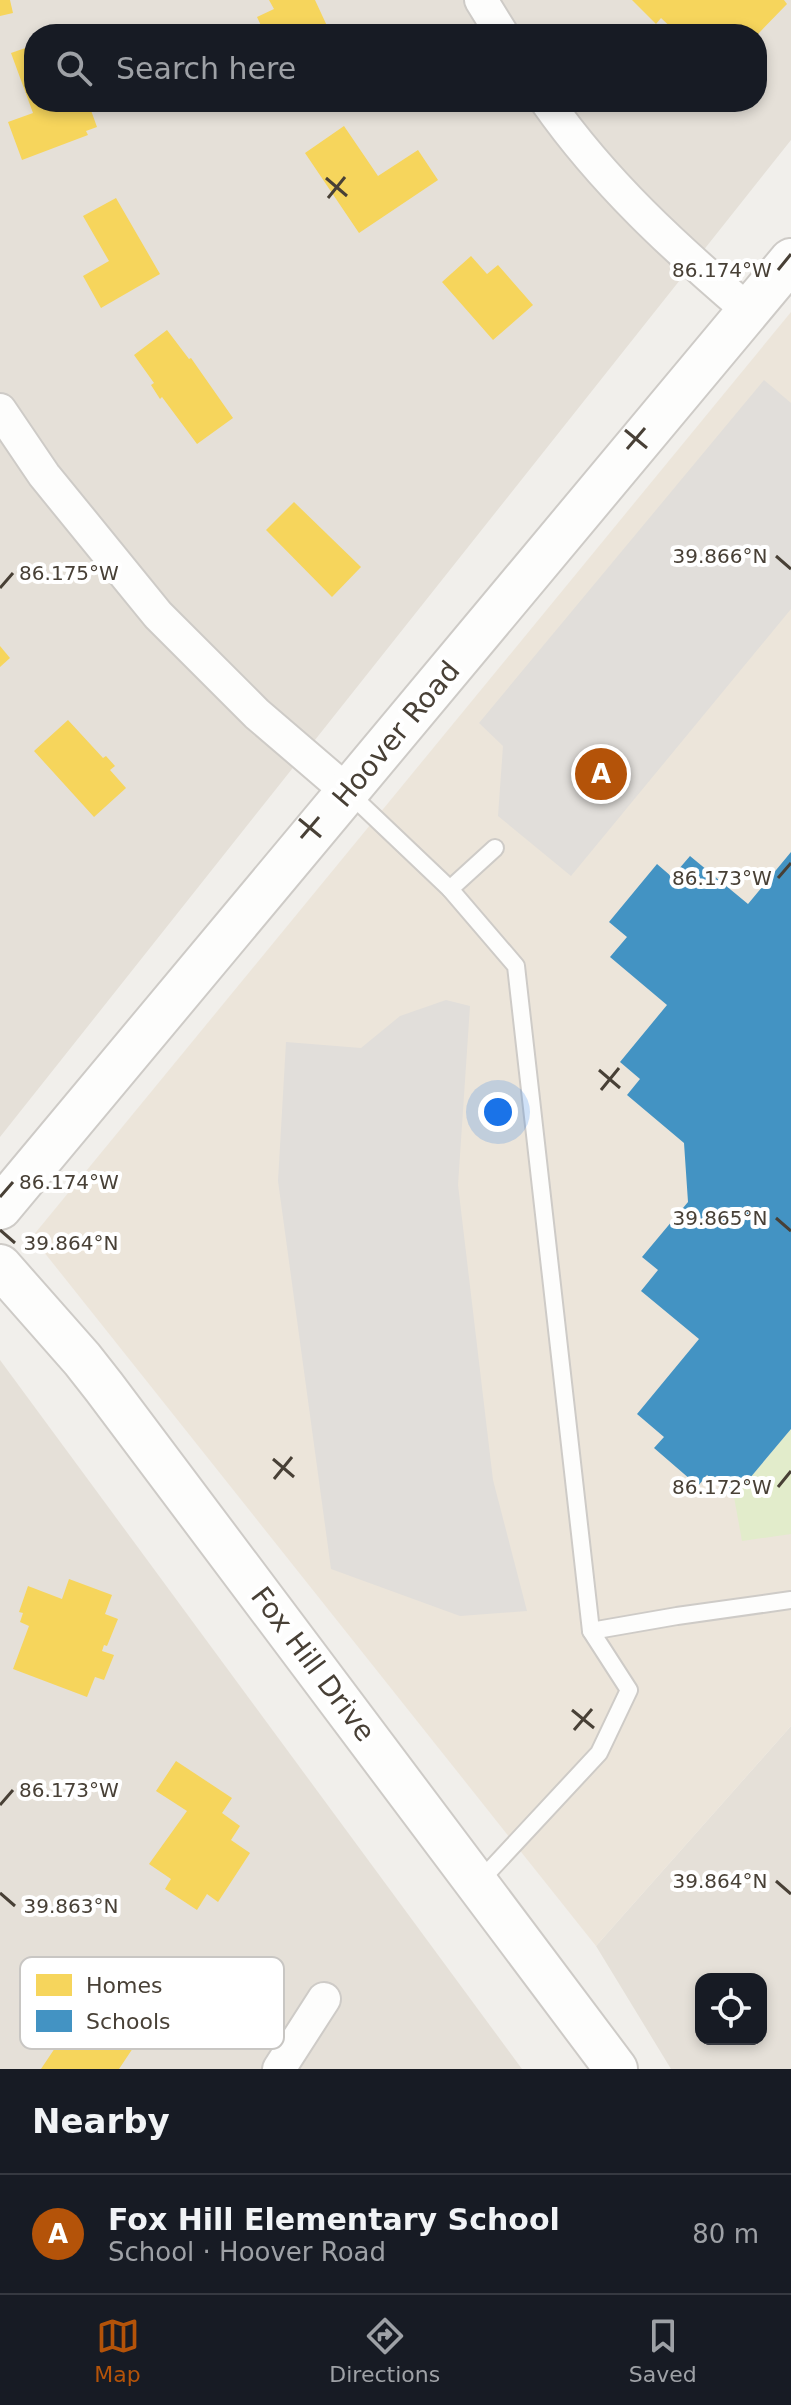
<!DOCTYPE html>
<meta charset="utf-8">
<style>
:root{--surface:#171b24;--page:#20242c;--text:#f1f3f6;--muted:#9ea1a6;--line:#363941;--accent:#b45309}
body{margin:0;font-family:"DejaVu Sans",sans-serif;background:var(--page);color:var(--text)}
.controls{position:absolute;right:24px;bottom:24px;display:grid;overflow:hidden;border-radius:16px;box-shadow:0 4px 12px #0003}
.controls button{width:72px;height:72px;display:grid;place-items:center;padding:0;border:0;border-bottom:2px solid var(--line);background:var(--surface);color:var(--text);font:40px sans-serif}
.you{position:absolute;left:498px;top:1112px;width:28px;height:28px;margin:-20px;border:6px solid #fff;border-radius:50%;background:#1a73e8;box-shadow:0 0 0 12px #1a73e833}
.badge{display:grid;place-items:center;width:52px;height:52px;border-radius:50%;background:var(--accent);color:#fff;font-size:26px;font-weight:700}
.pin{position:absolute;translate:-50% -50%;border:4px solid #fff;box-shadow:0 2px 8px #0006}
.list{margin:0;padding:0;list-style:none}
h2{display:flex;justify-content:space-between;align-items:center;height:104px;margin:0;padding:0 32px;font-size:34px}
h2 small{font-size:26px;font-weight:400;color:var(--muted)}
.list li{display:grid;grid-template-columns:52px 1fr auto;gap:24px;align-items:center;box-sizing:border-box;height:120px;padding:0 32px;border-top:2px solid var(--line)}
.list b{display:block;font-size:30px;white-space:nowrap}
.list p{margin:0;font-size:26px;white-space:nowrap;color:var(--muted)}
.list em{font-size:26px;font-style:normal;color:var(--muted)}
.icon{flex:none;width:44px;height:44px;fill:none;stroke:currentColor;stroke-width:2;stroke-linecap:round;stroke-linejoin:round}
.map{position:relative;flex:none;width:791px;height:2069px;overflow:hidden}
.search{position:absolute;background:var(--surface);box-shadow:0 4px 12px #0003;left:24px;right:24px;top:24px;height:88px;display:flex;align-items:center;gap:20px;box-sizing:border-box;padding:0 28px;border-radius:32px;color:var(--muted);font-size:30px}
.sheet{height:224px;background:var(--surface)}
nav{display:flex;justify-content:space-around;align-items:center;box-sizing:border-box;height:112px;border-top:2px solid var(--line);background:var(--surface);font-size:22px;color:var(--muted)}
nav a{display:grid;justify-items:center;gap:4px}
nav .on{color:var(--accent)}
.map>svg:first-child{display:block}
.residential{fill:#e5e0d8;fill-rule:evenodd}
.education{fill:#ece5da}
.green{fill:#e2eccb}
.parking{fill:#e1deda}
.homes{fill:#f6d55c}
.schools{fill:#4393c3}
.lines{fill:none;stroke-linecap:round;stroke-linejoin:round}
.service-casing{stroke:#cecbc7;stroke-width:20}
.minor-casing{stroke:#cecbc7;stroke-width:36}
.tertiary-casing{stroke:#cecbc7;stroke-width:46}
.service{stroke:#fdfdfc;stroke-width:16}
.minor{stroke:#fdfdfc;stroke-width:32}
.tertiary{stroke:#fdfdfc;stroke-width:42}
.ticks{fill:none;stroke:#484036;stroke-width:3}
.labels{text-anchor:middle;dominant-baseline:central;stroke-width:8;stroke-linejoin:round;paint-order:stroke}
.street-label{font-size:28px;fill:#484036;stroke:#fff}
.key{fill:#fff;stroke:#c8c6c3;stroke-width:2}
.key-label{font-size:22px;fill:#484036}
.ticks-label{font-size:20px;text-anchor:middle;fill:#484036;stroke:#fff;stroke-width:8;stroke-linejoin:round;paint-order:stroke}
</style>
<div class="map">
<svg width="791" height="2069" viewBox="0 0 791 2069">
<rect width="100%" height="100%" fill="#f1efeb"/>
<!-- residential -->
<g class="residential">
<path d="M0,0h791v140l-791,997zM34,34h723v68h-723z"/>
<path d="M0,1360l522,709h-522z"/>
<path d="M791,1726v343h-120l-75,-123zM701,1979h60v60h-60z"/>
</g>
<!-- education -->
<path class="education" d="M791,312v1414l-195,220 -564,-709z"/>
<!-- green -->
<path class="green" d="M791,1429v105l-49,7 -8,-44z"/>
<!-- parking -->
<g class="parking">
<path d="M764,380l27,23v206l-220,267 -73,-60 5,-70 -24,-23z"/>
<path d="M446,1000l24,6 -12,179 35,295 34,131 -67,5 -129,-47 -53,-388 8,-139 75,6 39,-32z"/>
</g>
<!-- homes -->
<g class="homes">
<path d="M0,0h10l3,13 -13,3z"/>
<path d="M269,0h46l13,28 -14,6h-49l-8,-17 17,-8z"/>
<path d="M632,0h152l3,4 -29,30h-21l-2,-2 -2,2h-55l-17,-16 -5,6z"/>
<path d="M34,45v57h54l9,25 -11,4 2,4 -66,25 -14,-38 25,-9 -22,-60z"/>
<path d="M344,126l34,50 40,-26 20,30 -79,53 -54,-80z"/>
<path d="M116,198l44,76 -59,34 -18,-32 26,-15 -26,-45z"/>
<path d="M471,256l16,18 11,-9 35,40 -40,35 -51,-58z"/>
<path d="M167,330l22,29 2,-1 42,60 -36,26 -35,-47 -2,2 -9,-14 3,-2 -20,-28z"/>
<path d="M294,502l67,65 -29,30 -66,-67z"/>
<path d="M0,646l10,12 -10,9z"/>
<path d="M68,720l35,38 3,-2 9,10 -5,4 16,18 -32,29 -60,-66z"/>
<path d="M69,1579l43,16 -7,19 13,5 -11,27 -3,-1 -2,6 12,4 -10,25 -9,-3 -8,20 -74,-28 16,-43 -9,-4 3,-9 -4,-1 9,-26 34,13z"/>
<path d="M176,1761l56,37 -10,15 18,13 -9,14 19,13 -32,49 -11,-8 -10,16 -32,-21 6,-10 -22,-15 38,-53 -31,-20z"/>
<path d="M93,1991l24,15 -10,16 30,20 -18,27h-78z"/>
</g>
<!-- schools -->
<path class="schools" d="M791,852v577l-57,68 -27,-22 -9,11 -44,-38 10,-11 -27,-23 62,-75 -58,-48 17,-21 -16,-13 46,-55 -4,-59 -57,-48 13,-16 -20,-17 47,-57 -57,-48 17,-20 -18,-15 48,-58 15,13 18,-21 58,48z"/>
<g class="lines">
<defs>
<g id="service">
<path d="M348,792l102,97 66,77 75,665 38,59 -30,63 -120,129"/>
<path d="M450,889l45,-41"/>
<path d="M591,1631l86,-15 114,-16"/>
</g>
<g id="minor">
<path d="M481,0l21,34"/>
<path d="M547,102c57,81 127,145 202,209"/>
<path d="M0,410l44,65 114,140 99,99 91,78"/>
<path d="M279,2069l45,-70"/>
</g>
<g id="tertiary">
<path d="M0,1208l791,-948"/>
<path d="M0,1266l82,93 22,28 512,682"/>
</g>
</defs>
<!-- service casing -->
<use href="#service" class="service-casing"/>
<!-- minor casing -->
<use href="#minor" class="minor-casing"/>
<!-- tertiary casing -->
<use href="#tertiary" class="tertiary-casing"/>
<!-- service -->
<use href="#service" class="service"/>
<!-- minor -->
<use href="#minor" class="minor"/>
<!-- tertiary -->
<use href="#tertiary" class="tertiary"/>
</g>
<!-- ticks -->
<path class="ticks" d="M326,178l21,18M328,198l17,-21M778,270l13,-16M625,430l22,18M627,449l18,-21M776,556l15,13M0,588l13,-15M299,819l22,18M301,838l18,-21M778,878l13,-15M599,1070l21,18M601,1090l18,-22M0,1197l13,-15M776,1218l15,13M0,1230l15,13M273,1459l21,18M274,1479l18,-22M778,1487l13,-16M572,1710l22,18M574,1730l18,-21M0,1805l13,-15M776,1881l15,13M0,1893l15,13"/>
<g class="labels">
<!-- street labels -->
<g class="street-label">
<text transform="translate(396 734) rotate(-50)">Hoover Road</text>
<text transform="translate(313 1664) rotate(53)">Fox Hill Drive</text>
</g>
</g>
<!-- legend -->
<rect x="20" y="1957" width="264" height="92" rx="12" class="key"/>
<rect x="36" y="1974" width="36" height="22" fill="#f6d55c"/>
<rect x="36" y="2010" width="36" height="22" fill="#4393c3"/>
<g class="key-label">
<text x="86" y="1993">Homes</text>
<text x="86" y="2029">Schools</text>
</g>
<g class="ticks-label">
<text x="722" y="277">86.174°W</text>
<text x="720" y="563">39.866°N</text>
<text x="69" y="580">86.175°W</text>
<text x="722" y="885">86.173°W</text>
<text x="69" y="1189">86.174°W</text>
<text x="720" y="1225">39.865°N</text>
<text x="71" y="1250">39.864°N</text>
<text x="722" y="1494">86.172°W</text>
<text x="69" y="1797">86.173°W</text>
<text x="720" y="1888">39.864°N</text>
<text x="71" y="1913">39.863°N</text>
</g>
</svg>
<div class="controls">
<button><svg class="icon" aria-label="locate" viewBox="0 0 24 24"><circle cx="12" cy="12" r="6"/><path d="M12 2v4M12 18v4M2 12h4M18 12h4"/></svg></button>
</div>
<div class="you"></div>
<div class="pin badge" style="left:601px;top:774px">A</div>
<div class="search"><svg class="icon" aria-label="search" viewBox="0 0 24 24"><circle cx="10" cy="10" r="6"/><path d="M15 15l6 6"/></svg>Search here</div>
</div>
<section class="sheet">
<h2>Nearby<small></small></h2>
<ul class="list">
<li><span class="badge">A</span><div><b>Fox Hill Elementary School</b><p>School · Hoover Road</p></div><em>80 m</em></li>
</ul>
</section>
<nav>
<a class="on"><svg class="icon" aria-label="map" viewBox="0 0 24 24"><path d="M3 6l6-2 6 2 6-2v14l-6 2-6-2-6 2zM9 4v14M15 6v14"/></svg>Map</a>
<a><svg class="icon" aria-label="directions" viewBox="0 0 24 24"><path d="M12 3l9 9-9 9-9-9zM9 14v-3h6M13 9l2 2-2 2"/></svg>Directions</a>
<a><svg class="icon" aria-label="saved" viewBox="0 0 24 24"><path d="M7 4h10v16l-5-4-5 4z"/></svg>Saved</a>
</nav>
